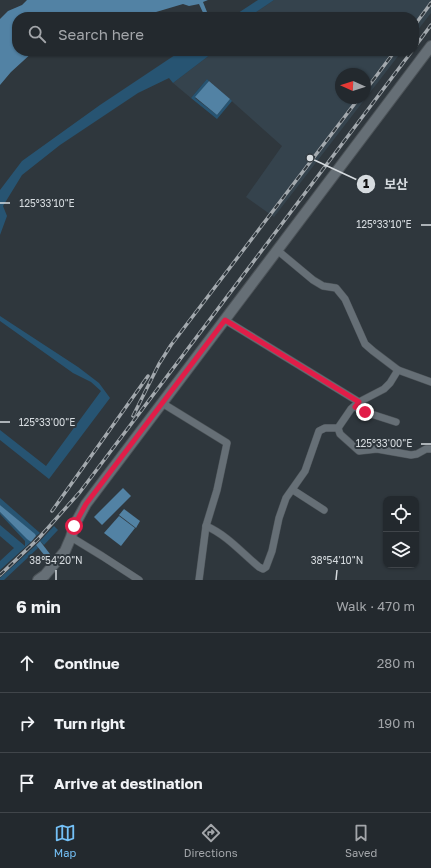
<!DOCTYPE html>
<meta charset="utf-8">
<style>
:root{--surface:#23292e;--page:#2b3136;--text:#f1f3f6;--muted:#a3a6aa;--line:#40454a;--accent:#74c0f6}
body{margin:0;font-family:"Golos Text","Noto Sans KR",sans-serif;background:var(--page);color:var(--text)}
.controls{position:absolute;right:12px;bottom:12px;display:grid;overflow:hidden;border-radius:8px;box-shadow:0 1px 3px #0004}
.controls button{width:36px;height:36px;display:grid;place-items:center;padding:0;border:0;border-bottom:1px solid var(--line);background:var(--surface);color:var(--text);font:20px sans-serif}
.compass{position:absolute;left:335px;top:68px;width:36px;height:36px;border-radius:50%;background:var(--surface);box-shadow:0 1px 3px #0004;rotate:273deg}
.stop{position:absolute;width:12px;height:12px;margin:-9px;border:3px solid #e11d48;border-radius:50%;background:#fff}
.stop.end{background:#e11d48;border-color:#fff;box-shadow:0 1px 4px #0008}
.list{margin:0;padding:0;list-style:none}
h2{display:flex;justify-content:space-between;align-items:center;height:52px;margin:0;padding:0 16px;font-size:17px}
h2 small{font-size:13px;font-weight:400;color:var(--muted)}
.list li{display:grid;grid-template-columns:26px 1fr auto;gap:12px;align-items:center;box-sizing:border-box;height:60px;padding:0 16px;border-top:1px solid var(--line)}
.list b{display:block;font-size:15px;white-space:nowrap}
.list em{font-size:13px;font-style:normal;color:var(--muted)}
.icon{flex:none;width:22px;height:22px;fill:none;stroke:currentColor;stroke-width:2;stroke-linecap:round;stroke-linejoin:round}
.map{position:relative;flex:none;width:431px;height:580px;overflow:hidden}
.search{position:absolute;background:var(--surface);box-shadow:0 1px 3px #0004;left:12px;right:12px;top:12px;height:44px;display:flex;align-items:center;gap:10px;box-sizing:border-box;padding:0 14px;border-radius:16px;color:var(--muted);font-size:15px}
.sheet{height:232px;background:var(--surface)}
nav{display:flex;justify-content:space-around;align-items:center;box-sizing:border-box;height:56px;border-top:1px solid var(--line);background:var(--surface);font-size:11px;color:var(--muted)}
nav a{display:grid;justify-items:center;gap:2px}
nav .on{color:var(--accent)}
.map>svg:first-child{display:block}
.built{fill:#35434d;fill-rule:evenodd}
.green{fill:#275472}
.water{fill:#5282a4}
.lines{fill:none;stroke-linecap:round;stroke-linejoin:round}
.street-casing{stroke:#4c5358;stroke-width:8}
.secondary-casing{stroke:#4c5358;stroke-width:12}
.street{stroke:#666f76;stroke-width:7}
.secondary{stroke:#666f76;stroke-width:10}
.rail-casing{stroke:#a3a9ae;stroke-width:3.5}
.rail{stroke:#2f373d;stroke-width:2;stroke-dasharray:6;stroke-linecap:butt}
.route{stroke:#e11d48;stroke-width:5}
.ticks{fill:none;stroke:#d6dbdf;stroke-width:1.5}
.ticks-label{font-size:10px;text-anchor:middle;fill:#d6dbdf;stroke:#2f373d;stroke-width:4;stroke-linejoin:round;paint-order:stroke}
.leader{fill:none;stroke:#d6dbdf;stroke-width:1.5}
.callout-dot{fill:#d6dbdf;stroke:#2f373d;stroke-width:1.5}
.mark-label{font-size:12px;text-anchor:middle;font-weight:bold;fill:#111}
.callout-label{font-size:13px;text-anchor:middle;font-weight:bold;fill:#d6dbdf;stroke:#2f373d;stroke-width:4;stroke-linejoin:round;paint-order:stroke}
</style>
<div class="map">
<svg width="431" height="580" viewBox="0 0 431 580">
<rect width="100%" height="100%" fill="#2f373d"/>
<!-- built -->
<g class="built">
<path d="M274,0h157v13l-17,22v-18h-165z"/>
<path d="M215,51h187l-128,166 -28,-20 36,-51 -75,-67 -16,19 -18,-15zM341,74h24v24h-24z"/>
</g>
<!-- green -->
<g class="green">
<path d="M258,0h16l-25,17h-17z"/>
<path d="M181,51h34l-42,32 -4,-5 -31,15 -78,52 -38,30 -19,31 4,10 -7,19v-45l22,-29 78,-56z"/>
<path d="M207,79l2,2 -14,17 22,17 13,-16 2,2 -15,18 -26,-21z"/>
<path d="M0,316l78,51 21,16 11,15 -61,81 -49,-39v-10l46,36 55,-75 -10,-9 -18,-9 -73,-52z"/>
<path d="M0,498l40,35 -4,3 -36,-31z"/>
<path d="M0,512l31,30 -31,28v-9l14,-13 -14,-12v-11l25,21v-5l-25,-27z"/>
<path d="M54,526l4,4 -14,15 -4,-4z"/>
<path d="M36,545l2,3 -34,32h-4v-2z"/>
</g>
<!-- water -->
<g class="water">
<path d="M27,0h181l-5,2 6,15h-4l-6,-13 -10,2 -6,-2 -37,11 -12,2h-117v34h17l-23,21 -11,13v-66l8,-8 14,-6z"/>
<path d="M209,81l21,18 -13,16 -22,-18z"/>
<path d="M123,488l8,8 -29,29 -8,-8z"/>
<path d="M0,505l35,29 1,2 -5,6 -4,-3 -27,-27z"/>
<path d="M124,509l16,12 -4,7 -17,-13z"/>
<path d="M119,516l16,12 -14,18 -17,-13z"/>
<path d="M40,541l13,17 -3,4 -14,-17z"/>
</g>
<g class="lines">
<defs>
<g id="street">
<path d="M277,250l36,30 10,6 13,2 9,11 20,45 8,7 25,19 33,12"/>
<path d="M225,320l134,82"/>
<path d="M162,403l65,40 -10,47 -11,36 -7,54"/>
<path d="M355,407l10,5 31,10"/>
<path d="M338,428l2,6 19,17 18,-2 34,6 6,-1 9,-5h5"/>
<path d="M293,490l31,20"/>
<path d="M206,526c21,9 36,27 53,41l4,2 3,-2 6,-16 7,-33 7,-20 19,-27 14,-40 6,-3h13l13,-19 8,-7 25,-13 6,-6 8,-13"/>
<path d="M71,537l31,19 37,24"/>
</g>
<path id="secondary" d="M38,580l7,-5 20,-24 6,-14 3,-11 12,-22 345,-458"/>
</defs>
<!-- street casing -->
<use href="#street" class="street-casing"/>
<!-- secondary casing -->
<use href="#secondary" class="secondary-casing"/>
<!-- street -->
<use href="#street" class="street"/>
<!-- secondary -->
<use href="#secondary" class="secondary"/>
<defs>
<g id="rail">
<path d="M414,26l17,-23"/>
<path d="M414,48l17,-23"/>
<path d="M365,91l30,-40"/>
<path d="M133,416l26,-52 12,-19 188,-247"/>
<path d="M52,511l96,-135"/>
<path d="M0,575l38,-36 42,-47 332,-441"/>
</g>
</defs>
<!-- rail casing -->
<use href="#rail" class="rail-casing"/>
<!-- rail -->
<use href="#rail" class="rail"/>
</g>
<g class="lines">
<!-- route -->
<path class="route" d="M74,526l12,-22 139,-184 134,82 -4,5 10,5"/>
</g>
<!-- ticks -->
<path class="ticks" d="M0,203h10M421,225h10M0,422h10M421,444h10M56,580v-10M336,580l1,-10"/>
<g class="ticks-label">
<text x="47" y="207">125°33'10"E</text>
<text x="384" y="228">125°33'10"E</text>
<text x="47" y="426">125°33'00"E</text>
<text x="384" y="447">125°33'00"E</text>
<text x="56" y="564">38°54'20"N</text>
<text x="337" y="564">38°54'10"N</text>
</g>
<!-- callouts -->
<path class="leader" d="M310 158L366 184"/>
<g class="callout-dot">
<circle cx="310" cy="158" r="4"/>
<circle cx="366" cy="184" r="10"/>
</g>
<g class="mark-label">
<text x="366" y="188">1</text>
</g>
<g class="callout-label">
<text x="396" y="189">보산</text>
</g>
</svg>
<div class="controls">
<button><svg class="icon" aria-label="locate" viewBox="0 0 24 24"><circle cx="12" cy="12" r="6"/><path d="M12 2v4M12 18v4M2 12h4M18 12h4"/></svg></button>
<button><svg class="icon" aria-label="layers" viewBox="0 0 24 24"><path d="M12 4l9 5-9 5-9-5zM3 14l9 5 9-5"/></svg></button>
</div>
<svg class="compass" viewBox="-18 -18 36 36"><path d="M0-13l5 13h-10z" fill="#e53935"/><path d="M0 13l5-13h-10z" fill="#a3a6aa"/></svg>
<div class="stop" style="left:74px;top:526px"></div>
<div class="stop end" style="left:365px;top:412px"></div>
<div class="search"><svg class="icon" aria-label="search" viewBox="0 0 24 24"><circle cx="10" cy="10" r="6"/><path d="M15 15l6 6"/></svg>Search here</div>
</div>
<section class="sheet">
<h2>6 min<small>Walk · 470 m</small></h2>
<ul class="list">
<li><svg class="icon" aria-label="ahead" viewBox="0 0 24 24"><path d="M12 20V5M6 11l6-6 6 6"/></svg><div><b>Continue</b></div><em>280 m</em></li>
<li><svg class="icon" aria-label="right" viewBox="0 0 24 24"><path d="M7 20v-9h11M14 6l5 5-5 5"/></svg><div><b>Turn right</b></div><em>190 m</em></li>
<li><svg class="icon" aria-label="arrive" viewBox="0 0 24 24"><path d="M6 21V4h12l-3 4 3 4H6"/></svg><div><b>Arrive at destination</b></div></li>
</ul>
</section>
<nav>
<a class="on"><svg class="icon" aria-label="map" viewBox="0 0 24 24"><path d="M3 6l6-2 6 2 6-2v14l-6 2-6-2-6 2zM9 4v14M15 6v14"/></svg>Map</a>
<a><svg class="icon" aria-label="directions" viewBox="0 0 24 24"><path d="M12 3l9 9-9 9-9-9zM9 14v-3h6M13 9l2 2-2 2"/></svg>Directions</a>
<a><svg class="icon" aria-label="saved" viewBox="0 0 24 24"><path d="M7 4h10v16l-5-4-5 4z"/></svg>Saved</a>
</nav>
